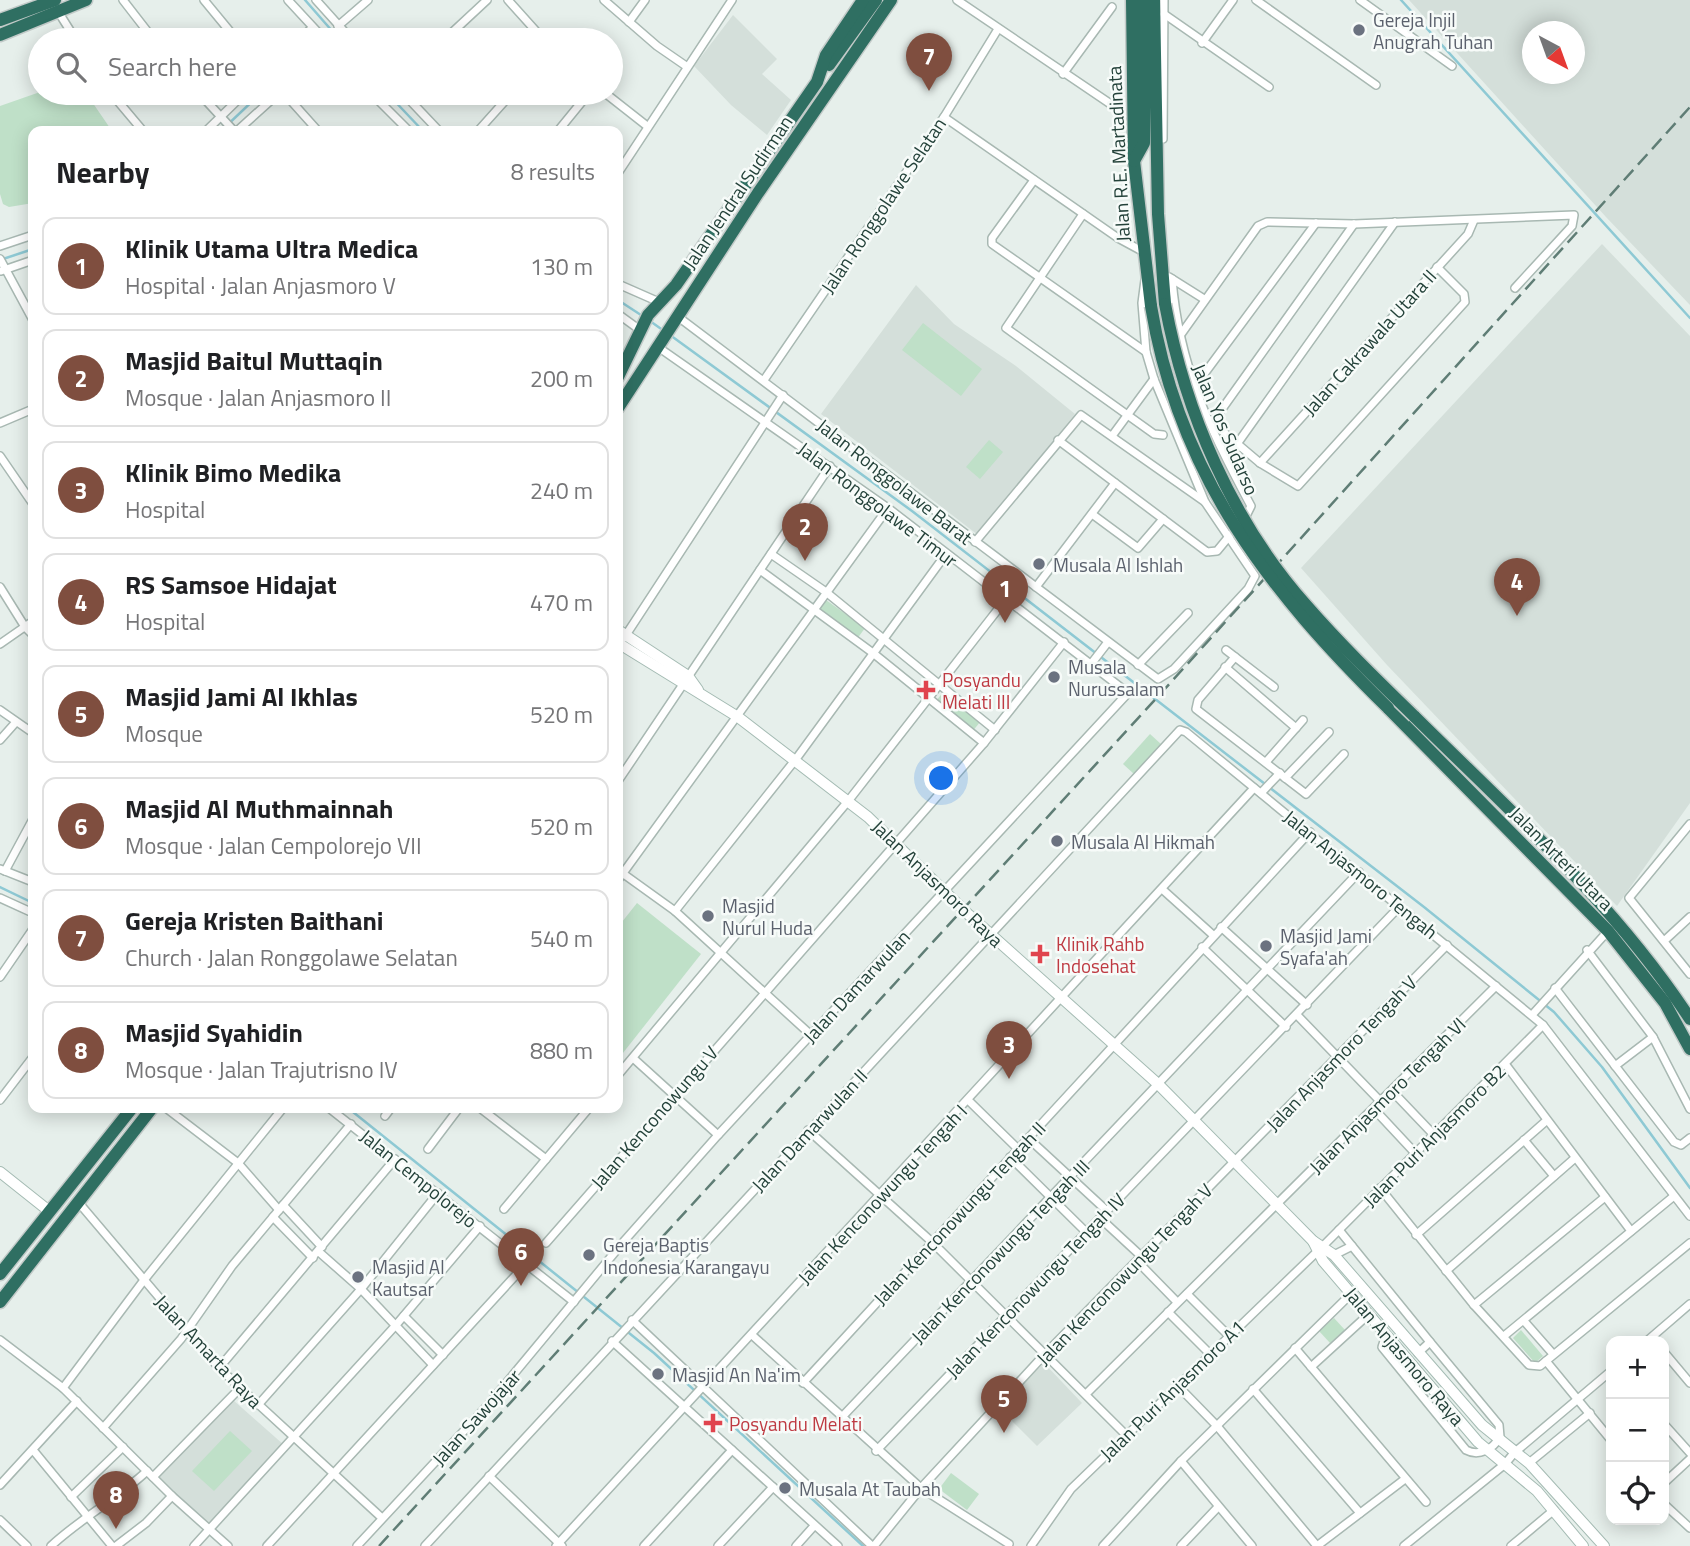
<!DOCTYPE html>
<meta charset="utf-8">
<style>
:root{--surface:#fff;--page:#f6f6f6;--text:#202124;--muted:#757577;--line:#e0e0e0;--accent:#7f4e3f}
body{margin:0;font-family:"Titillium Web",sans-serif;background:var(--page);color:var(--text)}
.controls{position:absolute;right:21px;bottom:21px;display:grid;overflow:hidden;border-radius:14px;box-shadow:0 4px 18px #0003}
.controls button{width:63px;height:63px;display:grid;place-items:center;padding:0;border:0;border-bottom:2px solid var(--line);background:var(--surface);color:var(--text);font:35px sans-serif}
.compass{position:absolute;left:1522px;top:21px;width:63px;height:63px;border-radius:50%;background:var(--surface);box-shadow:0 4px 18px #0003;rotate:139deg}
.you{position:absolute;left:942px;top:779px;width:24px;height:24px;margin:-18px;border:5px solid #fff;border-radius:50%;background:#1a73e8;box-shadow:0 0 0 10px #1a73e833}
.badge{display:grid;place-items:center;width:46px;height:46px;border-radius:50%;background:var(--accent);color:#fff;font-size:23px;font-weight:700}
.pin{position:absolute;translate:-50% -58px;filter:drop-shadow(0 2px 4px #0008)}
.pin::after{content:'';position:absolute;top:37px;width:24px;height:21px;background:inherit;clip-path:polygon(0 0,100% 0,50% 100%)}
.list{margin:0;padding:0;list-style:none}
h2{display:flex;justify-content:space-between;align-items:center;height:91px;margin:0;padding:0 28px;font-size:30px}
h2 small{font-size:23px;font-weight:400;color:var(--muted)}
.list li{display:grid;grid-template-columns:46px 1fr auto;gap:21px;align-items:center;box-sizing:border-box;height:98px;margin:0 14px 14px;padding:0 14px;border:2px solid var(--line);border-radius:14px}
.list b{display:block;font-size:26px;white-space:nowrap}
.list p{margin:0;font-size:23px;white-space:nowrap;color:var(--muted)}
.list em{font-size:23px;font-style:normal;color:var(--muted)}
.icon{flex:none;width:38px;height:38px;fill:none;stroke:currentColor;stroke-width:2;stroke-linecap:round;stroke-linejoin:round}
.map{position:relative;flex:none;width:1690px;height:1546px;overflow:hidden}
.search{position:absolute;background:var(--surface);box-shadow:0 4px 18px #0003;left:28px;top:28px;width:595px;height:77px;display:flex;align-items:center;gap:18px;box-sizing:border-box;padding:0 24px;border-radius:38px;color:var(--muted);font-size:26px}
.panel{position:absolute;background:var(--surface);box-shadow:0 4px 18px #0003;left:28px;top:126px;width:595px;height:987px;border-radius:14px}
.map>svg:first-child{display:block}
.built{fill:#d4dfda;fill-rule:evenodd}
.green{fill:#bfe0c8}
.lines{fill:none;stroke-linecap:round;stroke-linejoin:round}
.stream{stroke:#8ec9d4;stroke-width:2.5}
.street-casing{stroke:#a8b8b2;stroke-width:10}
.secondary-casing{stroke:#a4bbb3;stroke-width:12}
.highway-casing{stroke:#c2cac8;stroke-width:15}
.street{stroke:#fff;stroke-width:7}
.secondary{stroke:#fff;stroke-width:10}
.highway{stroke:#2f6f62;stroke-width:12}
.rail{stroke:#5f7d75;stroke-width:2.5;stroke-dasharray:14 7;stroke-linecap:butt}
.highway-bridge-casing{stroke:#c2cac8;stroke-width:15;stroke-linecap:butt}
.highway-bridge{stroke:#2f6f62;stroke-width:12}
.worship-dot{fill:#6b7280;stroke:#f7fbf9;stroke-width:2.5}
.health-dot{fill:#e0444e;stroke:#f7fbf9;stroke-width:2.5}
.labels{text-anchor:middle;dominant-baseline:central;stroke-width:5;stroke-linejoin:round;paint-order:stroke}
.worship-label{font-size:19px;fill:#5b616d;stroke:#f7fbf9;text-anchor:start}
.street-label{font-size:19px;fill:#24423a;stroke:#f7fbf9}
.health-label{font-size:19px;fill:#be3a42;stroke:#f7fbf9;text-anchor:start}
</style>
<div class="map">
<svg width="1690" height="1546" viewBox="0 0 1690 1546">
<rect width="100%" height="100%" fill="#e6efeb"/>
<!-- built -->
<g class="built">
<path d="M1409,0h281v305l-84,-88zM1532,32h42v42h-42z"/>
<path d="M733,15l44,44 -15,15 29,26 -24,35 -36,-30 -37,-39z"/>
<path d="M1602,244l88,92v467l-73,103 -230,-241 -86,-97z"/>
<path d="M916,285l38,39 62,42 59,48 -97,121 -157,-121z"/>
<path d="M1044,1363l38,40 -45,43 -38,-38z"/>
<path d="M233,1400l51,45 -75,83 -52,-49z"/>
</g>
<!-- green -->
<g class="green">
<path d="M40,92l46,1 26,38h-79v72l-24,4 -6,-3 -3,-10v-88z"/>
<path d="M923,323l59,46 -21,27 -59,-46z"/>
<path d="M989,440l14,12 -23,27 -14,-12z"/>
<path d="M826,600l39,28 -8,11 -38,-29z"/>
<path d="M944,691l36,31 -8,10 -36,-31z"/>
<path d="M1150,734l12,11 -28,29 -11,-10z"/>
<path d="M637,903l64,51 -82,104 -1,-131z"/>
<path d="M1334,1318l11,12 -15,13 -11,-12z"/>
<path d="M1521,1330l22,26 -8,7 -22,-25z"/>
<path d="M230,1431l22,20 -38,40 -22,-20z"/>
<path d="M951,1473l28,21 -12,16 -28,-21z"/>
</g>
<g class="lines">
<!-- stream -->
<g class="stream">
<path d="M305,0l35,40"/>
<path d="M1401,0l289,318"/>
<path d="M318,40l13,-10"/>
<path d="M387,93l36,38"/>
<path d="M221,131l40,-38"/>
<path d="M3,259l30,-10"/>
<path d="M618,300l26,17"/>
<path d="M650,321l14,10"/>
<path d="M670,335l242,176 512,396 130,105 48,55 88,121"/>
<path d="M0,887l33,16"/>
<path d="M348,1108l306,245 209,193"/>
</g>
<defs>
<g id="street">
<path d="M123,0l31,40"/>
<path d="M204,0l33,40"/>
<path d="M288,0l37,40"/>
<path d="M316,0l36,40"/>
<path d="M508,0l36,40"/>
<path d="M604,0l53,46 29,20"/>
<path d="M957,0l161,109"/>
<path d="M1256,0l120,85"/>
<path d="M1360,0l92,66"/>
<path d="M59,13l17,27"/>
<path d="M1164,14l105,73"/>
<path d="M629,22l16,-22"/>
<path d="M338,26l30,-26"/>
<path d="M299,40l13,-12"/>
<path d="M444,40l43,-40"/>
<path d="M1202,43l31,-43"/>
<path d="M1063,74l49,-67"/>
<path d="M111,93l32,38"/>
<path d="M199,93l35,38"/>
<path d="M284,93l34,38"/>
<path d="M371,93l38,38"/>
<path d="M403,93l36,38"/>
<path d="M605,93l42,33"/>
<path d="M944,117l174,121 24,13"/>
<path d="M206,131l39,-38"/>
<path d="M237,131l42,-38"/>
<path d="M478,131l34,-38"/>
<path d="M558,131l31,-38"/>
<path d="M1163,139l1,-139"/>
<path d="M618,173l114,-173"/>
<path d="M1034,180l-42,58v6l154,108"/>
<path d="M1083,214l-77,114 148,106 9,1"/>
<path d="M0,246l33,-11"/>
<path d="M0,259l33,61"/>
<path d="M1,271l32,-11"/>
<path d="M1169,277l35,22"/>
<path d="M1172,279c7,88 38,151 79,227l-7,14"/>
<path d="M618,284l41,18"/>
<path d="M618,314l22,16"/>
<path d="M677,316l481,363 16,-10 74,-80 7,-13 -50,-74 -51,-123 -8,-27 -4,-49 3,-23"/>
<path d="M1179,337l79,-111 9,-4 87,2 220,-9 -2,11 -57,62"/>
<path d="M764,380l180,-263 54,-88"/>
<path d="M1193,389l123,-166"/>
<path d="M1208,419l52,44 38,23 167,-184 -1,-8 -27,-27"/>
<path d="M0,423l33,-14"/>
<path d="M1212,423l142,-199"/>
<path d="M1112,436l42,-57"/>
<path d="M1058,440l149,112 10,-1 14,-17"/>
<path d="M1237,444l158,-222"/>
<path d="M0,456l33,48"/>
<path d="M1260,463l208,-229 6,-14"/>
<path d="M1092,514l46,34 25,-29"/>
<path d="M975,542l106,-127 124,87"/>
<path d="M771,554l55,38 169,138"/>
<path d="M760,570l113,83 111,90"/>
<path d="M0,587l25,40 8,8"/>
<path d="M1036,587l79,-104"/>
<path d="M624,638l159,-243"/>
<path d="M0,644l33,-23"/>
<path d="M1226,650l48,37"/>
<path d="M1235,657l-37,43 -2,9 110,85 38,-40"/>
<path d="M1091,664l17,-22"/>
<path d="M1138,665l50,-52"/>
<path d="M1225,667l71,61"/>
<path d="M0,710l33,23"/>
<path d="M0,740l16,-18"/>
<path d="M1266,762l37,-42"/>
<path d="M1285,778l44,-46"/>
<path d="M618,781l212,-315"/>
<path d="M1261,793l19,-20"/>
<path d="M1690,824l-61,74 61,76"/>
<path d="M0,869l33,13"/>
<path d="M618,870l57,41 136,124"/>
<path d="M5,871l28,-52"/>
<path d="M618,880l270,-372"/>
<path d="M1162,889l51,46"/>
<path d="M0,898l33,15"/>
<path d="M675,911l121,-152 150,-205"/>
<path d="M1221,927l86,78"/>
<path d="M1664,941l26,-24"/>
<path d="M1202,947l84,80"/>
<path d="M1587,950l66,87 37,72"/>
<path d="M0,977l33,-48"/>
<path d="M1555,988l119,154 7,3 9,-7"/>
<path d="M1297,1015l84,87"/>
<path d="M1532,1015l76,-84"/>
<path d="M633,1058l85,77"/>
<path d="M1506,1065l125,166"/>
<path d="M1615,1066l38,-29"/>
<path d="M618,1075l231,-275 157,-201"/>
<path d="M1392,1091l42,44"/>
<path d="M0,1100l33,-43"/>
<path d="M968,1100l50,49"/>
<path d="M166,1108l72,55 41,47"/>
<path d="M329,1108l245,194"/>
<path d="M480,1108l66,51"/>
<path d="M1374,1109l42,45"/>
<path d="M385,1116l6,-8"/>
<path d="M808,1130l124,112 194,193"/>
<path d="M1028,1138l79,73"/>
<path d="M1524,1140l30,36"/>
<path d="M428,1149l31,-41"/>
<path d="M1010,1157l76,75"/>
<path d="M1380,1188l94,117 55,60 11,1 6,-5 65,79"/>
<path d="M79,1203l140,165 163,150"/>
<path d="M283,1205l39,42"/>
<path d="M504,1209l85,-101"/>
<path d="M273,1217l40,41"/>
<path d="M1100,1218l41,38"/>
<path d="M1339,1230l13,16"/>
<path d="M1416,1235l130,-114"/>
<path d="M546,1243l438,-500 80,-101"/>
<path d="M319,1252l42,37 72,76"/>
<path d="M1334,1255l18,-9 78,96 -12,11"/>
<path d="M1137,1261l40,41"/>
<path d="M1446,1271l129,-113"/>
<path d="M1187,1294l41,41"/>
<path d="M1474,1305l131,-108"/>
<path d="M1168,1312l41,41"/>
<path d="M404,1316l39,39"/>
<path d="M632,1320l240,226"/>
<path d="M1524,1321l29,33"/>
<path d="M752,1335l169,153 88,56"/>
<path d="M1386,1335l-4,12 84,103c13,7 27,-1 34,-13l-1,-12 -69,-83"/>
<path d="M1504,1336l170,-140"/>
<path d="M0,1340l63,48 109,108 56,50"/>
<path d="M612,1341l226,205"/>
<path d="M1647,1341l43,-37"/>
<path d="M1295,1348l131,154"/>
<path d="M1664,1352l26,31"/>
<path d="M1546,1361l144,-118"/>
<path d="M1311,1367l58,-53"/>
<path d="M219,1368l176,-209"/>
<path d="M803,1383l507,-551"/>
<path d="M1177,1385l40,41 100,120"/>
<path d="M63,1388l81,-108 139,-172"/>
<path d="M1253,1389l107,124"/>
<path d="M1086,1394l410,-408"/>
<path d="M258,1405l103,-116 77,-96"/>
<path d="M841,1418l518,-546"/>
<path d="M1664,1424l26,29"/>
<path d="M103,1428l78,-89 51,-73 119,-142"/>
<path d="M33,1450l79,96"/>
<path d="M876,1451l524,-545"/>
<path d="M1181,1461l71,85"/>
<path d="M1529,1463l61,-50"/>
<path d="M489,1476l73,70"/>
<path d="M153,1477l87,-89"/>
<path d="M1664,1483l26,-24"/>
<path d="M0,1485l77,-84"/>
<path d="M71,1497l52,-50"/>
<path d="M1664,1504l26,24"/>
<path d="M0,1520l27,26"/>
<path d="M51,1546c30,-28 66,-47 96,-75"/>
<path d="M116,1546l30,-23 26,-27"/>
<path d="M194,1546l202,-221 84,-99"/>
<path d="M267,1546l260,-283"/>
<path d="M357,1546l131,-141 137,-165 93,-105 410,-442 -240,-185 -230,-161"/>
<path d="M425,1546l755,-816 6,2 357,293 147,191"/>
<path d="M556,1546l698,-758"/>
<path d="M644,1546l88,-96"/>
<path d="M718,1546l55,-59"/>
<path d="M796,1546l18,-20"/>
<path d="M874,1546l47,-58 124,-134 402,-409"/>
<path d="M1031,1546l40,-57 253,-244 219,-220"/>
<path d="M1103,1546l78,-85 171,-168"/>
<path d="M1181,1546l37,-39"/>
<path d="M1317,1546l88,-67"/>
<path d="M1404,1546l101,-82 9,-11 97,-82"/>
<path d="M1511,1546l43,-36"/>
</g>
<g id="secondary">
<path d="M618,630l70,46 10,14"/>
<path d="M618,643l120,74 130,100 101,98 189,169 155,157 21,14 148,170 47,38 75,83"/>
<path d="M0,1172l49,39"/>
<path d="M1313,1241l10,20 155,181 59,49 46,55"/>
</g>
<g id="highway">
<path d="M1132,0l2,161 17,145"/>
<path d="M1154,0l4,214 7,90"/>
<path d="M0,20l55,-20"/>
<path d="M0,35l86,-35"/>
<path d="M829,65l47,-65"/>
<path d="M1134,161l10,-18v-143"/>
<path d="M618,377l30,-62 28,-30 141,-203 9,-27 37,-55"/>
<path d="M618,408l140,-215 133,-193"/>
<path d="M1388,708l220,223 57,72 25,46"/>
<path d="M1414,716c97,96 201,188 276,303"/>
<path d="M0,1274l132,-166"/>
<path d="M0,1302l152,-194"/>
</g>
</defs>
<!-- street casing -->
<use href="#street" class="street-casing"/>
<!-- secondary casing -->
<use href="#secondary" class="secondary-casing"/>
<!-- highway casing -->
<use href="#highway" class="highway-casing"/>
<!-- street -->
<use href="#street" class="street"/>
<!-- secondary -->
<use href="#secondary" class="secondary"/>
<!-- highway -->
<use href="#highway" class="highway"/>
<!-- rail -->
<path class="rail" d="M379,1546l784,-855 527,-584"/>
<defs>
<g id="highway-bridge">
<path d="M1165,304c20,108 67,218 141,301 34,39 71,75 108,111"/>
<path d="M1151,306c28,170 118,285 237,402"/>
</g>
</defs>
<!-- highway-bridge casing -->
<use href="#highway-bridge" class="highway-bridge-casing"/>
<!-- highway-bridge -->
<use href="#highway-bridge" class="highway-bridge"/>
</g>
<!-- markers -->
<g class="worship-dot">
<circle cx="1359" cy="30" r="7"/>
<circle cx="1039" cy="564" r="7"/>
<circle cx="1054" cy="677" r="7"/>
<circle cx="1057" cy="841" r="7"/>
<circle cx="708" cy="916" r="7"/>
<circle cx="1266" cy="946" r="7"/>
<circle cx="589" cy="1255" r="7"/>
<circle cx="358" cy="1277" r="7"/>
<circle cx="658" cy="1374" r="7"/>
<circle cx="785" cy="1488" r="7"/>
</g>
<g class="health-dot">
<path d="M922.5 679.5h7v7h7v7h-7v7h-7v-7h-7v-7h7z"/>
<path d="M1036.5 943.5h7v7h7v7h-7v7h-7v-7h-7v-7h7z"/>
<path d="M709.5 1412.5h7v7h7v7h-7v7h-7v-7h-7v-7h7z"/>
</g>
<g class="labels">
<!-- worship labels -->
<g class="worship-label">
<text x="1373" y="19">Gereja Injil<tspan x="1373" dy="22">Anugrah Tuhan</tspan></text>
<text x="1053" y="564">Musala Al Ishlah</text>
<text x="1068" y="666">Musala<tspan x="1068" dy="22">Nurussalam</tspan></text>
<text x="1071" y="841">Musala Al Hikmah</text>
<text x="722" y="905">Masjid<tspan x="722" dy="22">Nurul Huda</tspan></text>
<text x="1280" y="935">Masjid Jami<tspan x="1280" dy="22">Syafa'ah</tspan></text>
<text x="603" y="1244">Gereja Baptis<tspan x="603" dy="22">Indonesia Karangayu</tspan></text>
<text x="372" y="1266">Masjid Al<tspan x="372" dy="22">Kautsar</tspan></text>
<text x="672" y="1374">Masjid An Na'im</text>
<text x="799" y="1488">Musala At Taubah</text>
</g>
<!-- street labels -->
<g class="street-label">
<text transform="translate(1118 154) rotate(-93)">Jalan R.E. Martadinata</text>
<text transform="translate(737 192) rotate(-56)">Jalan Jendral Sudirman</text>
<text transform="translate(883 205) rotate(-56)">Jalan Ronggolawe Selatan</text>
<text transform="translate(1369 342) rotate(-48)">Jalan Cakrawala Utara II</text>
<text transform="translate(1226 429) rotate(67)">Jalan Yos Sudarso</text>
<text transform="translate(895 481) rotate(38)">Jalan Ronggolawe Barat</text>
<text transform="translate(878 504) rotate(37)">Jalan Ronggolawe Timur</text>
<text transform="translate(1562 858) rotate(45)">Jalan Arteri Utara</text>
<text transform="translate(1361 874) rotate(39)">Jalan Anjasmoro Tengah</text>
<text transform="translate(938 883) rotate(44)">Jalan Anjasmoro Raya</text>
<text transform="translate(856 986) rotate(-47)">Jalan Damarwulan</text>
<text transform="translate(1341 1053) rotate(-46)">Jalan Anjasmoro Tengah V</text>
<text transform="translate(1387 1095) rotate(-45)">Jalan Anjasmoro Tengah VI</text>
<text transform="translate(654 1117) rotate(-49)">Jalan Kenconowungu V</text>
<text transform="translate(809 1130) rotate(-47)">Jalan Damarwulan II</text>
<text transform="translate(1434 1135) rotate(-45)">Jalan Puri Anjasmoro B2</text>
<text transform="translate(419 1178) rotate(39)">Jalan Cempolorejo</text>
<text transform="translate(882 1194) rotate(-47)">Jalan Kenconowungu Tengah I</text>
<text transform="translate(959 1213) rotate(-47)">Jalan Kenconowungu Tengah II</text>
<text transform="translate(1000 1251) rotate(-46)">Jalan Kenconowungu Tengah III</text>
<text transform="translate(1124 1274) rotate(-46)">Jalan Kenconowungu Tengah V</text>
<text transform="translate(1035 1285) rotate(-46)">Jalan Kenconowungu Tengah IV</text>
<text transform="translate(209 1351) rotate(47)">Jalan Amarta Raya</text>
<text transform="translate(1405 1356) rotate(50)">Jalan Anjasmoro Raya</text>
<text transform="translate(1172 1390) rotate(-44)">Jalan Puri Anjasmoro A1</text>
<text transform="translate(476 1417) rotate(-48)">Jalan Sawojajar</text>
</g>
<!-- health labels -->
<g class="health-label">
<text x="942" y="679">Posyandu<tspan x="942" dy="22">Melati III</tspan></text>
<text x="1056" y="943">Klinik Rahb<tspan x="1056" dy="22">Indosehat</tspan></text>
<text x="729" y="1423">Posyandu Melati</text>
</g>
</g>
</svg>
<div class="controls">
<button>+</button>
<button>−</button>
<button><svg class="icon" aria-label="locate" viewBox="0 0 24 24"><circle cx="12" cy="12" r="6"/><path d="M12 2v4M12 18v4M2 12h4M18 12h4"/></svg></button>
</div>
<svg class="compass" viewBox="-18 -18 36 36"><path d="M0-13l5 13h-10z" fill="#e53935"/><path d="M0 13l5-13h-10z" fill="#757577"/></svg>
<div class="you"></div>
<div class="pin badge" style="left:1005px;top:623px">1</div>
<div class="pin badge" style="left:805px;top:561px">2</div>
<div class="pin badge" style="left:1009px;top:1079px">3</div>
<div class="pin badge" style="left:1517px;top:616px">4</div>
<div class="pin badge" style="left:1004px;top:1433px">5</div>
<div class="pin badge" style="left:521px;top:1286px">6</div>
<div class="pin badge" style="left:929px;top:91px">7</div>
<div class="pin badge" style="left:116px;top:1529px">8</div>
<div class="search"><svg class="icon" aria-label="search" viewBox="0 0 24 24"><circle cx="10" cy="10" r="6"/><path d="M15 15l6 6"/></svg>Search here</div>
<section class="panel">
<h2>Nearby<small>8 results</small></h2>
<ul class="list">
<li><span class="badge">1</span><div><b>Klinik Utama Ultra Medica</b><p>Hospital · Jalan Anjasmoro V</p></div><em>130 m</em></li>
<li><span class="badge">2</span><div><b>Masjid Baitul Muttaqin</b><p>Mosque · Jalan Anjasmoro II</p></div><em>200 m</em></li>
<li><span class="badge">3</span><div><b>Klinik Bimo Medika</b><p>Hospital</p></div><em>240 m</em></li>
<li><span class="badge">4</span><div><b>RS Samsoe Hidajat</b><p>Hospital</p></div><em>470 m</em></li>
<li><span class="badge">5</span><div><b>Masjid Jami Al Ikhlas</b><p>Mosque</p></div><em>520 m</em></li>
<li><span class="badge">6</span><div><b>Masjid Al Muthmainnah</b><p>Mosque · Jalan Cempolorejo VII</p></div><em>520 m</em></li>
<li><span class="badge">7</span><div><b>Gereja Kristen Baithani</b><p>Church · Jalan Ronggolawe Selatan</p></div><em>540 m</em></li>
<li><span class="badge">8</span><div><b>Masjid Syahidin</b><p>Mosque · Jalan Trajutrisno IV</p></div><em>880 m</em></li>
</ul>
</section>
</div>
